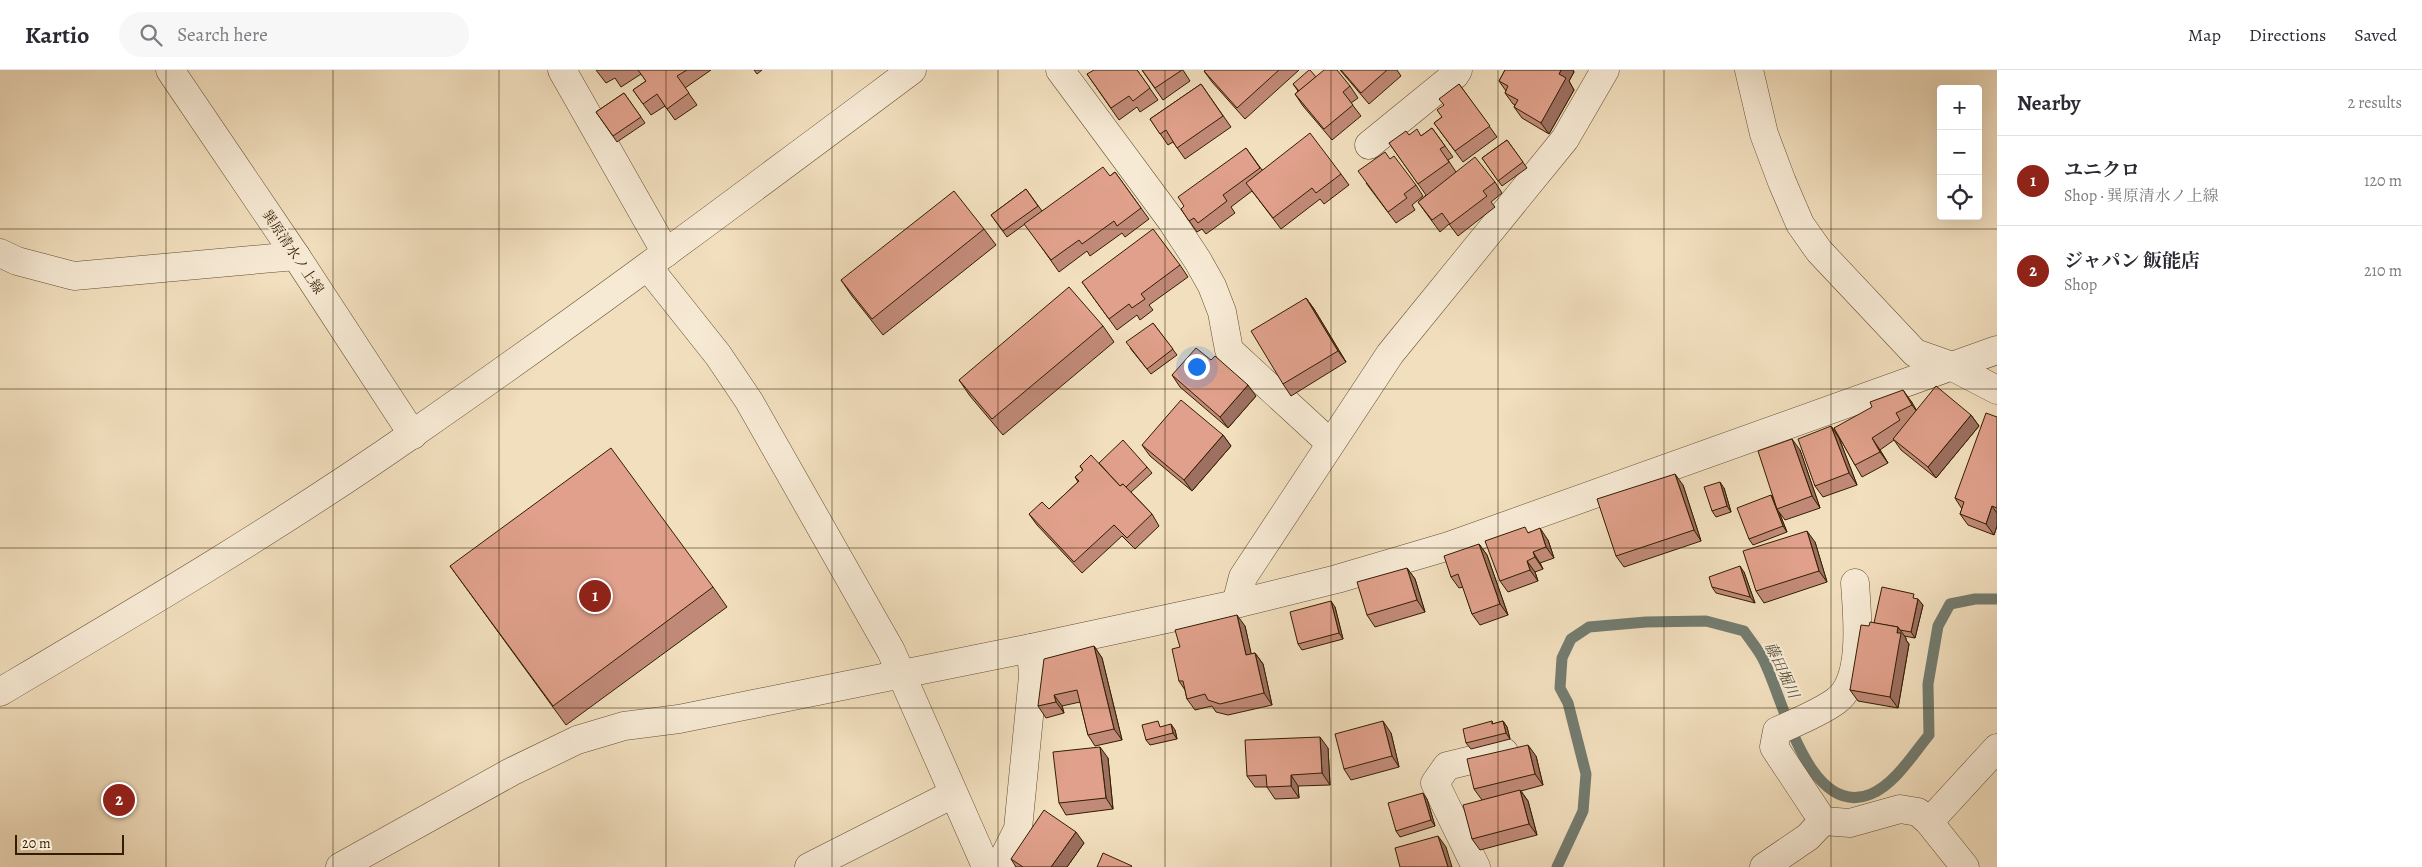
<!DOCTYPE html>
<meta charset="utf-8">
<style>
:root{--surface:#fff;--page:#f7f7f7;--text:#2b2b33;--muted:#7c7c81;--line:#e1e1e2;--accent:#8f2418}
body{margin:0;font-family:Alegreya,"Noto Serif JP",serif;background:var(--page);color:var(--text)}
.controls{position:absolute;right:15px;top:15px;display:grid;overflow:hidden;border-radius:5px;box-shadow:0 5px 20px #0002}
.controls button{width:45px;height:45px;display:grid;place-items:center;padding:0;border:0;border-bottom:1px solid var(--line);background:var(--surface);color:var(--text);font:25px sans-serif}
.scale{position:absolute;left:15px;bottom:12px;width:109px;box-sizing:border-box;padding-left:5px;border:2px solid #321e00;border-top:0;font-size:14px;line-height:18px;white-space:nowrap;color:#321e00;-webkit-text-stroke:4px #f7ead5;paint-order:stroke}
.you{position:absolute;left:1196px;top:296px;width:18px;height:18px;margin:-12px;border:4px solid #fff;border-radius:50%;background:#1a73e8;box-shadow:0 0 0 8px #1a73e833}
.badge{display:grid;place-items:center;width:32px;height:32px;border-radius:50%;background:var(--accent);color:#fff;font-size:16px;font-weight:700}
.pin{position:absolute;translate:-50% -50%;border:2px solid #fff;box-shadow:0 1px 5px #0006}
.list{margin:0;padding:0;list-style:none}
h2{display:flex;justify-content:space-between;align-items:center;height:65px;margin:0;padding:0 20px;font-size:21px}
h2 small{font-size:16px;font-weight:400;color:var(--muted)}
.list li{display:grid;grid-template-columns:32px 1fr auto;gap:15px;align-items:center;box-sizing:border-box;height:90px;padding:0 20px;border-top:1px solid var(--line)}
.list b{display:block;font-size:19px;white-space:nowrap}
.list p{margin:0;font-size:16px;white-space:nowrap;color:var(--muted)}
.list em{font-size:16px;font-style:normal;color:var(--muted)}
.icon{flex:none;width:28px;height:28px;fill:none;stroke:currentColor;stroke-width:2;stroke-linecap:round;stroke-linejoin:round}
.map{position:relative;flex:none;width:1997px;height:797px;overflow:hidden}
header{display:flex;align-items:center;gap:30px;box-sizing:border-box;height:70px;padding:0 25px;background:var(--surface);border-bottom:1px solid var(--line)}
header strong{font-size:24px}
nav{display:flex;gap:28px;margin-inline-start:auto;font-size:18px}
.search{width:350px;height:45px;background:var(--page);display:flex;align-items:center;gap:12px;box-sizing:border-box;padding:0 18px;border-radius:28px;color:var(--muted);font-size:19px}
main{display:flex}
aside{flex:1;background:var(--surface)}
.map>svg:first-child{display:block}
.lines{fill:none;stroke-linecap:round;stroke-linejoin:round}
.stream{stroke:#737c70;stroke-width:11}
.minor-casing{stroke:#624e30;stroke-width:29}
.minor{stroke:#f7ead5;stroke-width:28}
.wall{fill:#c18a78;stroke:#321e00}
.shaded-wall{fill:#9d7061;stroke:#321e00}
.building{fill:#e0a08b;stroke:#321e00}
.grid{fill:none;stroke:#321e00;stroke-width:1;stroke-opacity:0.55}
.labels{text-anchor:middle;dominant-baseline:central;stroke-width:4;stroke-linejoin:round;paint-order:stroke}
.street-label{font-size:14px;fill:#321e00;stroke:#f7ead5}
.water-label{font-size:15px;font-style:italic;fill:#534d38;stroke:#f7ead5}
</style>
<header>
<strong>Kartio</strong>
<div class="search"><svg class="icon" aria-label="search" viewBox="0 0 24 24"><circle cx="10" cy="10" r="6"/><path d="M15 15l6 6"/></svg>Search here</div>
<nav><a>Map</a><a>Directions</a><a>Saved</a></nav>
</header>
<main>
<div class="map">
<svg width="1997" height="797" viewBox="0 0 1997 797">
<rect width="100%" height="100%" fill="#f2dfbe"/>
<filter id="stains"><feTurbulence type="fractalNoise" baseFrequency=".004" numOctaves="4"/><feColorMatrix values="0 0 0 0 .2 0 0 0 0 .09 0 0 0 0 .02 0 0 0 .5 -.17"/></filter>
<radialGradient id="worn" r=".72"><stop offset=".6" stop-color="#630" stop-opacity="0"/><stop offset="1" stop-color="#630" stop-opacity=".3"/></radialGradient>
<g class="lines">
<!-- stream -->
<path class="stream" d="M1557,797l26,-56 3,-37 -18,-71 -8,-15 2,-30 9,-19 18,-12 57,-5 60,-1 38,10c6,9 14,18 19,28 20,38 45,161 108,135 24,-10 42,-40 58,-59l-1,-51 10,-58 12,-22 25,-5h22"/>
<defs>
<g id="minor">
<path d="M170,0l126,186 117,179"/>
<path d="M562,0l104,183"/>
<path d="M1060,0l111,150 27,41 14,25 10,26 7,38 101,93"/>
<path d="M1749,0l15,64 18,48 18,42 19,27 96,102 34,12 48,25"/>
<path d="M1369,75l86,-70 3,-5"/>
<path d="M0,183l17,8 57,15 222,-20"/>
<path d="M648,197l70,88 31,46 142,250 93,211 6,5"/>
<path d="M1236,534l7,-27 147,-223 175,-215 40,-69"/>
<path d="M0,622c140,-83 281,-166 414,-259 169,-117 333,-240 498,-363"/>
<path d="M1823,751l-49,-74 3,-16c19,-9 41,-17 59,-30 29,-21 21,-86 19,-118"/>
<path d="M1929,752l68,-74"/>
<path d="M340,797l171,-95 66,-32 47,-14 55,-7 352,-71 205,-44 101,-25 112,-33 548,-196"/>
<path d="M809,797l144,-73"/>
<path d="M999,797l19,-38 15,-153 -2,-28"/>
<path d="M1476,797l-41,-84 12,-17 57,-14"/>
<path d="M1764,797l44,-30 15,-16 27,2 50,-14 18,3 11,10 36,45"/>
</g>
</defs>
<!-- minor casing -->
<use href="#minor" class="minor-casing"/>
<!-- minor -->
<use href="#minor" class="minor"/>
</g>
<!-- wall -->
<g class="wall">
<path d="M596,0h115l-26,18 12,17 -22,15 -10,-14 -14,9 -18,-25 13,-9 -5,-7 -20,13 -6,-9 -9,5z"/>
<path d="M754,0h8l-5,4z"/>
<path d="M1137,0l21,30 -18,12 -3,-5 -18,13 -32,-46z"/>
<path d="M1142,0h41l7,11 -27,19z"/>
<path d="M1206,0h93l-54,49 -33,-37 -8,-11z"/>
<path d="M1340,0h57l4,6 -32,28z"/>
<path d="M1505,0h68l1,2 -5,9 5,9 -25,44 -27,-16 -8,-11 1,-2 -2,-1 -8,-11 1,-2 -7,-10z"/>
<path d="M1316,7l34,9 8,12 -7,5 10,13 -29,24 -29,-34 -8,-12 3,-3 -5,-7z"/>
<path d="M1201,14l30,43 -46,32 -12,-17 -5,3 -18,-26z"/>
<path d="M1459,14l38,53 -34,25 -29,-39 8,-6 2,-12z"/>
<path d="M624,23l21,30 -28,19 -21,-30z"/>
<path d="M1432,58l21,29 -5,3 8,12 39,10 7,11 -11,9 4,5 -37,29 -9,-12 -9,8 -14,-19 -8,-11 8,-7 -37,-52 20,-8 12,1z"/>
<path d="M1507,70l20,28 -25,18 -20,-28z"/>
<path d="M1246,78l16,22 79,4 8,11 -25,19 -4,-5 -39,30 -29,-38 -21,16 4,6 -29,21 -4,-5 -5,3 -16,-23 3,-3z"/>
<path d="M1390,89l26,26 7,11 -11,9 3,5 -19,13 -30,-40z"/>
<path d="M1115,102l34,47 -24,18 -3,-4 -32,23 -3,-5 -28,21 -34,-48 -18,13 -16,-22 35,-26 16,22 68,-35z"/>
<path d="M984,159l12,16 -113,90 -31,-39 -11,-16z"/>
<path d="M1180,195l8,12 -39,28 4,5 -13,10 -3,-5 -20,15 -35,-48z"/>
<path d="M1306,228l8,11 32,53 -55,34 -8,-12z"/>
<path d="M1153,253l24,32 -26,19 -21,-26z"/>
<path d="M1103,256l11,16 -111,93 -33,-39 -11,-16z"/>
<path d="M1211,290l45,36 -28,32 -48,-41 -8,-12z"/>
<path d="M1911,331l5,9 55,5 8,11 -43,52 -35,-28 -7,-10 -14,10 8,13 -26,14 -7,-12 -21,-37z"/>
<path d="M1997,347v109l-3,9 -26,-10 -8,-11 2,-5 -7,-11z"/>
<path d="M1831,356l8,12 18,47 -34,12 -8,-11z"/>
<path d="M1223,365l8,11 -39,45 -42,-35 -8,-11z"/>
<path d="M1800,380l20,58 -35,12 -6,-8 8,20 -34,13 -4,-6 22,-44 3,4z"/>
<path d="M1080,396l67,1 5,6 -21,19 21,22 7,12 -24,23 -13,-13 -40,37 -45,-48 -8,-11 20,-5 29,-27 -3,-5 8,-6z"/>
<path d="M1683,415l18,56 -77,26 -8,-11z"/>
<path d="M1724,418l7,24 -15,5 -4,-6z"/>
<path d="M1529,462l19,8 6,18 -14,5 3,6 -8,3 3,9 -30,11 -8,-11z"/>
<path d="M1815,472l12,40 -63,21 -8,-12z"/>
<path d="M1479,474l8,11 21,60 -28,10 -8,-11 -9,-27 -4,1 -8,-11z"/>
<path d="M450,496l263,21 14,20 -161,118z"/>
<path d="M1407,498l8,11 10,33 -50,15 -8,-12z"/>
<path d="M1744,502l11,31 -39,-10 -4,-6z"/>
<path d="M1917,529l6,6 -8,33 -11,-2 2,2v2l3,4 -11,64 -40,-7 -8,-11 19,-64z"/>
<path d="M1335,537l8,32 -41,11 -4,-6z"/>
<path d="M1245,556l6,28 4,-1 8,11 9,41 -44,10 -12,-3 -4,-6 -17,4 -8,-11 -2,-9 -6,-9 1,-34z"/>
<path d="M1094,576l8,12 20,82 -27,6 -7,-11 -8,-33 -18,4 2,7 -18,5 -8,-12z"/>
<path d="M1492,651l1,3 10,-3 4,6 3,12 -39,10 -5,-6z"/>
<path d="M1163,657l12,3 2,9 -27,6 -4,-5z"/>
<path d="M1391,663l8,34 -48,13 -7,-11z"/>
<path d="M1328,678l2,37 -32,1 1,12 -24,1 -8,-12h-12l-8,-11z"/>
<path d="M1536,686l7,29 -22,6 7,10 9,34 -57,15 -8,-11 10,-39 -8,-11z"/>
<path d="M1108,688l5,51 -47,6 -7,-12z"/>
<path d="M1427,729l8,27 -35,11 -4,-6z"/>
<path d="M1084,773l-17,24h-51l-5,-8z"/>
</g>
<!-- shaded-wall -->
<g class="shaded-wall">
<path d="M1561,0h12l1,2 -5,9 5,9 -25,44 -8,-11 18,-49z"/>
<path d="M1306,228l8,11 32,53 -8,-11z"/>
<path d="M1248,315l8,11 -28,32 -8,-11z"/>
<path d="M1903,320l8,11 9,15 -8,-11z"/>
<path d="M1971,345l8,11 -43,52 -8,-11z"/>
<path d="M1831,356l8,12 18,47 -8,-12z"/>
<path d="M1223,365l8,11 -39,45 -8,-11z"/>
<path d="M1872,368l8,12 8,13 -8,-11z"/>
<path d="M1792,369l8,11 20,58 -8,-12z"/>
<path d="M1675,404l8,11 18,56 -7,-11z"/>
<path d="M1720,412l4,6 7,24 -4,-6z"/>
<path d="M1771,425l4,6 2,8 2,3 8,20 -4,-6z"/>
<path d="M1992,436l5,7v13l-3,9 -8,-11z"/>
<path d="M1540,458l8,12 6,18 -8,-11z"/>
<path d="M1807,461l8,11 12,40 -8,-11z"/>
<path d="M1479,474l8,11 21,60 -8,-11z"/>
<path d="M1533,482l7,11 3,6 -8,-12z"/>
<path d="M1527,491l8,11 3,9 -8,-11z"/>
<path d="M1740,496l4,6 11,31 -5,-6z"/>
<path d="M1407,498l8,11 10,33 -8,-12z"/>
<path d="M1918,529l5,6 -8,33 -4,-6z"/>
<path d="M1331,531l4,6 8,32 -4,-6z"/>
<path d="M1237,545l8,11 9,40 -8,-11z"/>
<path d="M1898,557l8,11v2l3,4 -11,64 -8,-11z"/>
<path d="M1094,576l8,12 20,82 -8,-11z"/>
<path d="M1255,583l8,11 9,41 -8,-12z"/>
<path d="M1054,625l8,11 2,7 -8,-11z"/>
<path d="M1383,651l8,12 8,34 -7,-11z"/>
<path d="M1503,651l4,6 3,12 -4,-6z"/>
<path d="M1171,654l4,6 2,9 -4,-6z"/>
<path d="M1320,667l8,11 2,37 -8,-12z"/>
<path d="M1528,675l8,11 7,29 -8,-11z"/>
<path d="M1100,677l8,11 5,51 -7,-11z"/>
<path d="M1291,705l7,11 1,12 -8,-12z"/>
<path d="M1520,720l8,11 9,34 -8,-11z"/>
<path d="M1423,723l4,6 8,27 -4,-6z"/>
<path d="M1076,762l8,11 -17,24h-16z"/>
<path d="M1438,766l8,11 6,20h-4z"/>
</g>
<!-- building -->
<g class="building">
<path d="M638,0h49l-10,6 12,17 -22,16 -10,-15 -14,10 -10,-14 13,-9z"/>
<path d="M1094,0h43l13,18 -17,13 -4,-5 -18,12 -24,-34z"/>
<path d="M1142,0h40l-27,18z"/>
<path d="M1206,0h73l-42,38 -33,-37z"/>
<path d="M1309,0h1l6,7 -17,14 -6,-7z"/>
<path d="M1324,0h13l13,16 -7,6 10,13 -29,24 -29,-35z"/>
<path d="M1341,0h46l-26,23z"/>
<path d="M1505,0h56l-2,4 7,4 -25,45 -27,-16 4,-7 -13,-7 3,-7 -9,-5z"/>
<path d="M1201,14l22,32 -46,32 -11,-18 -6,4 -10,-15z"/>
<path d="M1459,14l31,42 -35,25 -21,-28 8,-6 -5,-7 7,-5 -5,-6z"/>
<path d="M624,23l17,24 -28,19 -17,-24z"/>
<path d="M1432,58l13,18 -5,3 9,13 -31,22 -29,-41 17,-12 3,4 8,-6 4,7z"/>
<path d="M1310,63l31,41 -25,19 -4,-5 -39,30 -27,-35z"/>
<path d="M1507,70l16,22 -25,19 -16,-23z"/>
<path d="M1246,78l14,20 -37,27 4,6 -29,22 -4,-5 -5,3 -8,-12 3,-3 -6,-9z"/>
<path d="M1385,82l5,7 4,-3 22,29 -12,9 3,4 -19,14 -30,-41z"/>
<path d="M1475,87l20,25 -12,9 4,5 -37,28 -8,-11 -10,7 -14,-18z"/>
<path d="M1103,97l7,9 5,-4 26,36 -24,18 -3,-5 -32,23 -3,-4 -28,20 -27,-36z"/>
<path d="M1026,119l12,17 -35,25 -12,-16z"/>
<path d="M954,121l30,38 -112,90 -31,-39z"/>
<path d="M1153,159l27,36 -39,29 4,5 -13,9 -3,-4 -20,15 -27,-37z"/>
<path d="M1069,217l34,39 -111,93 -33,-39z"/>
<path d="M1306,228l32,53 -55,33 -32,-53z"/>
<path d="M1153,253l20,26 -26,20 -21,-27z"/>
<path d="M1196,278l15,12 4,-4 33,29 -28,32 -48,-42z"/>
<path d="M1936,316l35,29 -43,52 -35,-28z"/>
<path d="M1903,320l9,15 -16,8 4,7 -28,18 8,14 -25,13 -21,-37 38,-21 -2,-5z"/>
<path d="M1181,330l42,35 -39,45 -42,-35z"/>
<path d="M1986,343l11,4v91l-5,-2 -6,18 -26,-10 4,-12 -9,-4z"/>
<path d="M1831,356l18,47 -34,13 -17,-47z"/>
<path d="M1792,369l20,57 -35,13 -19,-58z"/>
<path d="M1123,370l24,27 -21,20 -3,-3 -3,2 -21,-23z"/>
<path d="M611,378l102,139 -160,119 -103,-140z"/>
<path d="M1091,385l29,31 3,-2 29,30 -25,24 -13,-13 -40,37 -45,-48 13,-12 7,7 30,-28 -4,-4 8,-7 -3,-4z"/>
<path d="M1675,404l19,56 -78,26 -19,-57z"/>
<path d="M1720,412l7,24 -15,5 -8,-24z"/>
<path d="M1771,425l12,31 -34,13 -12,-31z"/>
<path d="M1525,457l3,6 12,-5 6,19 -13,5 2,5 -8,4 3,9 -30,11 -15,-40z"/>
<path d="M1807,461l12,40 -63,20 -13,-40z"/>
<path d="M1479,474l21,60 -28,10 -14,-40 -7,3 -7,-21z"/>
<path d="M1740,496l10,31 -38,-10 -3,-10z"/>
<path d="M1407,498l10,32 -50,15 -10,-33z"/>
<path d="M1882,517l32,7 -1,4 5,1 -7,33 -11,-2 -2,-3 -24,-4z"/>
<path d="M1331,531l8,32 -41,11 -8,-32z"/>
<path d="M1237,545l9,40 9,-2 9,40 -44,11 -12,-4 -3,-6 -18,5 -4,-18h-4l-7,-32 8,-2 -5,-17z"/>
<path d="M1870,552l28,5 -1,6h4l-11,64 -40,-7 11,-65 8,1z"/>
<path d="M1094,576l20,83 -26,6 -11,-45 -23,5 2,7 -18,4 6,-47z"/>
<path d="M1158,651l2,6 11,-3 2,9 -27,7 -4,-15z"/>
<path d="M1383,651l9,35 -48,13 -9,-35z"/>
<path d="M1492,651v3l11,-3 3,12 -40,10 -3,-14z"/>
<path d="M1320,667l2,36 -31,2v11l-24,1 -1,-12 -19,1 -2,-36z"/>
<path d="M1528,675l7,29 -61,15 -7,-30z"/>
<path d="M1100,677l6,51 -47,5 -6,-51z"/>
<path d="M1520,720l9,34 -57,15 -9,-34z"/>
<path d="M1423,723l8,27 -35,11 -8,-28z"/>
<path d="M1044,740l32,22 -25,35h-28l-12,-8z"/>
<path d="M1438,766l10,31h-48l-5,-19z"/>
<path d="M1103,783l29,13 -1,1h-34z"/>
</g>
<!-- grid -->
<path class="grid" d="M166,0v797M333,0v797M499,0v797M666,0v797M832,0v797M998,0v797M1165,0v797M1331,0v797M1498,0v797M1664,0v797M1831,0v797M0,159h1997M0,319h1997M0,478h1997M0,638h1997"/>
<g class="labels">
<!-- street labels -->
<g class="street-label">
<text transform="translate(293 182) rotate(56)">巽原清水ノ上線</text>
</g>
<!-- water labels -->
<g class="water-label">
<text transform="translate(1782 600) rotate(65)">藤田堀川</text>
</g>
</g>
<rect width="100%" height="100%" filter="url(#stains)"/>
<rect width="100%" height="100%" fill="url(#worn)"/>
</svg>
<div class="controls">
<button>+</button>
<button>−</button>
<button><svg class="icon" aria-label="locate" viewBox="0 0 24 24"><circle cx="12" cy="12" r="6"/><path d="M12 2v4M12 18v4M2 12h4M18 12h4"/></svg></button>
</div>
<div class="scale">20 m</div>
<div class="you"></div>
<div class="pin badge" style="left:595px;top:526px">1</div>
<div class="pin badge" style="left:119px;top:730px">2</div>
</div>
<aside>
<h2>Nearby<small>2 results</small></h2>
<ul class="list">
<li><span class="badge">1</span><div><b>ユニクロ</b><p>Shop · 巽原清水ノ上線</p></div><em>120 m</em></li>
<li><span class="badge">2</span><div><b>ジャパン 飯能店</b><p>Shop</p></div><em>210 m</em></li>
</ul>
</aside>
</main>
